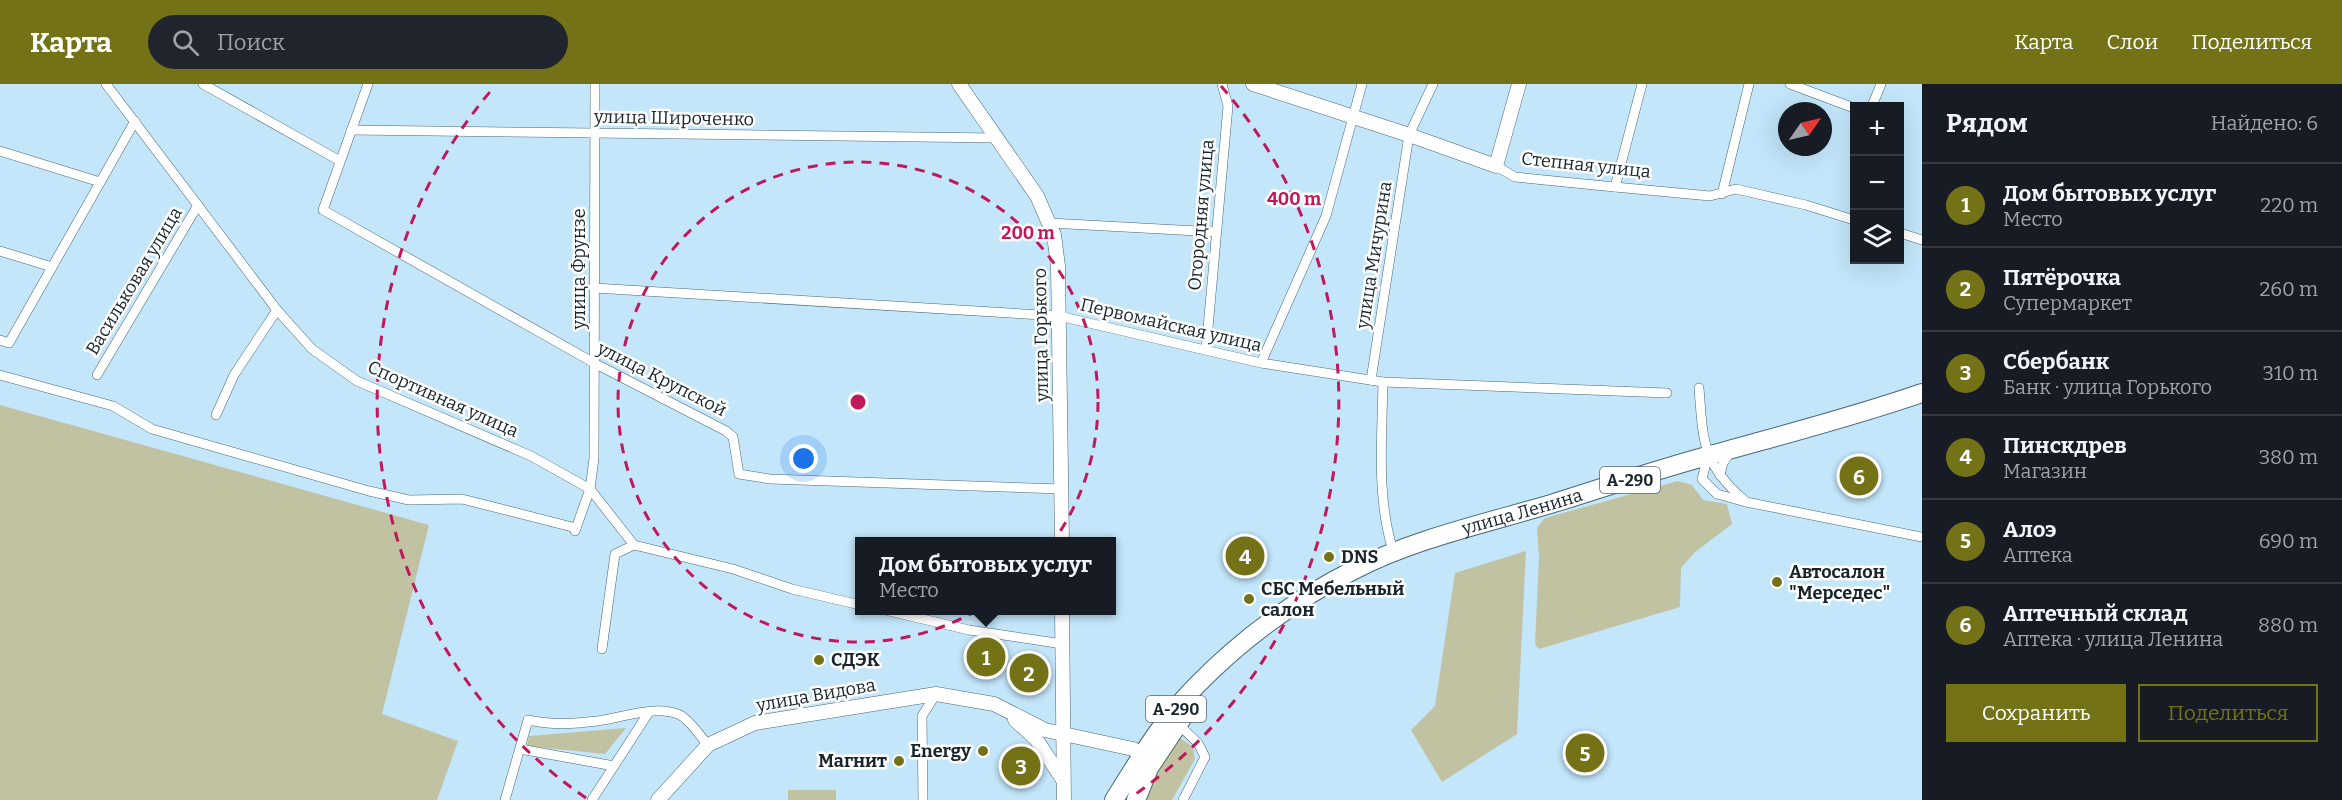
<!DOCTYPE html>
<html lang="ru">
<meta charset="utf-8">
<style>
:root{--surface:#171b24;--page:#20242c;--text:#f1f3f6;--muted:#9ea1a6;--line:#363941;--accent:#747216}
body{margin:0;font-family:Bitter,serif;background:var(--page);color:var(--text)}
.controls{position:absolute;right:18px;top:18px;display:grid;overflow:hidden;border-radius:0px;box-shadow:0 6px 24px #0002}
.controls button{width:54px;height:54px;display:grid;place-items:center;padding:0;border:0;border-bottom:2px solid var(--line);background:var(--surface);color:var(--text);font:30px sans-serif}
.compass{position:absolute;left:1778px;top:18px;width:54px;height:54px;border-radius:50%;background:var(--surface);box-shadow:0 6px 24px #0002;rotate:56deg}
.you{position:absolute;left:804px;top:375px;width:21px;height:21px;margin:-15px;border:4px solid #fff;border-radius:50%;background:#1a73e8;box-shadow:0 0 0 9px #1a73e833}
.badge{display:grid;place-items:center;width:39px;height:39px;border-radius:50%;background:var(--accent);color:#fff;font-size:20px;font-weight:700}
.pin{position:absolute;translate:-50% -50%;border:3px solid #fff;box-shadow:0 2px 6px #0006}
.popup{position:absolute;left:855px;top:453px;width:261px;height:78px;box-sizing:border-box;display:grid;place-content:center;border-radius:0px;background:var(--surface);filter:drop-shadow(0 2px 4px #0005);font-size:20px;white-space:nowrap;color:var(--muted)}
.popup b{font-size:22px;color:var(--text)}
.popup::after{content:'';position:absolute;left:50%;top:100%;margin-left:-12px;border:12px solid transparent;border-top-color:var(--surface)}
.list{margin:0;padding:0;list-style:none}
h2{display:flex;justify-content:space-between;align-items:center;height:78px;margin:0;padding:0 24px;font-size:26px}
h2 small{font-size:20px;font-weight:400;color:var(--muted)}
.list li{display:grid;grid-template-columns:39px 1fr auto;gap:18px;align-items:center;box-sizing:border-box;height:84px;padding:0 24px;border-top:2px solid var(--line)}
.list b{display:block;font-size:22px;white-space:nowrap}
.list p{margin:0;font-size:20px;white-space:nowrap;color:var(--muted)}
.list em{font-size:20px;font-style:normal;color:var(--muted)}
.actions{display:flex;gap:12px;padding:18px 24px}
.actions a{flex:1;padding:14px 0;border:2px solid var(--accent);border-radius:0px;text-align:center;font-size:21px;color:var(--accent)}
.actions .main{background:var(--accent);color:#fff}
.icon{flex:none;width:33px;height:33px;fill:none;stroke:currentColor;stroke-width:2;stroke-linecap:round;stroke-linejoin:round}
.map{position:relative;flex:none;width:1922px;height:716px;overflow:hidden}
header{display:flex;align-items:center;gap:36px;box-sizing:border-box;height:84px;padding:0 30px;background:var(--accent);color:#fff}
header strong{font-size:28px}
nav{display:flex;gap:33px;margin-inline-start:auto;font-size:21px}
.search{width:420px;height:54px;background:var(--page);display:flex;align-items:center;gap:15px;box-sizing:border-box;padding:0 21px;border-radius:33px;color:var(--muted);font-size:22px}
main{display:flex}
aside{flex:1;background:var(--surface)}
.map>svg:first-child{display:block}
.green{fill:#c1c2a2}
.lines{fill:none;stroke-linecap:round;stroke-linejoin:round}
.street-casing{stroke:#476778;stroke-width:10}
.secondary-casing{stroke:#476778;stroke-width:15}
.highway-casing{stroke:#476778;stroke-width:20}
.street{stroke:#fff;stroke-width:9}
.secondary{stroke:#fff;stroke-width:14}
.highway{stroke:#fff;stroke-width:18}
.ring{fill:none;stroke:#c2185b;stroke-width:3;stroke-dasharray:10 8}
.poi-dot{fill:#747216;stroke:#fff;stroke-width:2}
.labels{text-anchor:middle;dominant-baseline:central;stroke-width:5;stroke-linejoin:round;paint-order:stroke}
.shield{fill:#fff;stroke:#5d666b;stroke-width:1.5}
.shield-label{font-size:16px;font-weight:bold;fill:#18252c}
.street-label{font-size:18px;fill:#18252c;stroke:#fff}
.poi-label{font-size:18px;font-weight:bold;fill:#18252c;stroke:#fff;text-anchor:start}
.centre{fill:#c2185b;stroke:#fff;stroke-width:3}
.ring-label{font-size:18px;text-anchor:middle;font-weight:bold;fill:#c2185b;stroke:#fff;stroke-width:5;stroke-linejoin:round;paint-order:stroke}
</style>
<header>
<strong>Карта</strong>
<div class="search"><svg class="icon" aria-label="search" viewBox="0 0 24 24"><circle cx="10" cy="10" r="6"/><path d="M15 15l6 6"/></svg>Поиск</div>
<nav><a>Карта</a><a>Слои</a><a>Поделиться</a></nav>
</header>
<main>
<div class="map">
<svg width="1922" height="716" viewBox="0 0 1922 716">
<rect width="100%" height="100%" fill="#c3e6fa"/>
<!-- green -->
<g class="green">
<path d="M0,321l429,120 -47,189 76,27 -21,59h-437z"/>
<path d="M1678,397l14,4 11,15 24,4 5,20 -37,28 -14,16 -1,39 -141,42 -4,-5 4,-87 -2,-29 8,-10z"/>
<path d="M1526,467l-9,183 -75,48 -31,-52 24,-24 20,-133z"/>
<path d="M626,644l-21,26 -78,-8 2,-10z"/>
<path d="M1180,654l13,9 2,12 -23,41h-31l16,-33z"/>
<rect x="788" y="706" width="48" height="10"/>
</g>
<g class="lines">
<defs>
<g id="street">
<path d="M106,0l171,226 35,39 45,32 174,75 59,33 44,56 99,24 59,20 68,16"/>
<path d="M203,0l137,77"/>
<path d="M368,0l-45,126 273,154 130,67 7,6 6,37 31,5 292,10"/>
<path d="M1790,0l64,24"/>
<path d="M1872,22l9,-22"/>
<path d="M351,46l645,8"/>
<path d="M0,67l100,31"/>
<path d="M1496,82l19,11 100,10 95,9 26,-7 70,16 48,15"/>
<path d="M1615,103l27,-103"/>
<path d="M1722,110l27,-110"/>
<path d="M1050,139l166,9"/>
<path d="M1900,149l22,7"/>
<path d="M0,167l52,16"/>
<path d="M594,204l465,28 202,47 122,19 284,11"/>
<path d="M0,256l9,3 126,-222"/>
<path d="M1206,266l22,-244 -6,-22"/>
<path d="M1261,279l65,-147 36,-132"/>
<path d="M0,291l113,31 39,23 217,62 40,9 53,-1 114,29"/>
<path d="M97,291l101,-170"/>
<path d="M1371,296l38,-245 24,-51"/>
<path d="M1383,298c-1,57 -7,117 11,172"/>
<path d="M1699,304c4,52 3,76 45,112"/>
<path d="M216,331l18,-40 43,-65"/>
<path d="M1708,371l-6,24 15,15 29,8 176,35"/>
<path d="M1720,391l3,-12 8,-12"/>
<path d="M575,447l15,-42 4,-31 1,-374"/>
<path d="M885,526l84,20 94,14"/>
<path d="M602,565l13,-95 19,-9"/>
<path d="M1178,640l20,19 7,14 -22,43"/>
<path d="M520,665l94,17"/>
<path d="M505,716l23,-80c22,5 47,4 69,1 25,-3 58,-17 83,-6 10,5 20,21 28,30"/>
<path d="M592,716l57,-88"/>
<path d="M923,716l-1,-84 14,-22"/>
</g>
<g id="secondary">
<path d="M959,0l78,112 17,39 4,31 4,276"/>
<path d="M1253,0l156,51 87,31 23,-82"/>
<path d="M1062,526l2,190"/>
<path d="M1015,636l21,19 27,41"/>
<path d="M658,716l50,-55 47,-22 181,-29 58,10 51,26 88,19 5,3 7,12"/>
</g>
<g id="highway">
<path id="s1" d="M1114,716c25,-40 49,-81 82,-114 45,-46 101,-88 158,-116 62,-32 134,-47 200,-67 52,-16 104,-34 157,-48 71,-20 142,-38 211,-62"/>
<path d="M1136,716l13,-32 34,-51"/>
</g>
</defs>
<!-- street casing -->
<use href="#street" class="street-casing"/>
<!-- secondary casing -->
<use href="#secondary" class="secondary-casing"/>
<!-- highway casing -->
<use href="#highway" class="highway-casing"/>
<!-- street -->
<use href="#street" class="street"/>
<!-- secondary -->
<use href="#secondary" class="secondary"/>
<!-- highway -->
<use href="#highway" class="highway"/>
</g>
<!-- distance rings -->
<g class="ring">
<circle cx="858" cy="318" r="240"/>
<path d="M586 714A481 481 0 0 1 495 2M1221 2A481 481 0 0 1 1130 714"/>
</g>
<!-- markers -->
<g class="poi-dot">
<circle cx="1329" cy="473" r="6"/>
<circle cx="1777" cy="498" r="6"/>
<circle cx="1249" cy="515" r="6"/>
<circle cx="819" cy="576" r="6"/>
<circle cx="983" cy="667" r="6"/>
<circle cx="899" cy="677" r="6"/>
</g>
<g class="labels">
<!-- shield labels -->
<g class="shield">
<rect x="1600" y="383" width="60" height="26" rx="4.5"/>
<rect x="1146" y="612" width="60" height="26" rx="4.5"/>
</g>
<g class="shield-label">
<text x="1630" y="396">А-290</text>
<text x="1176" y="625">А-290</text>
</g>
<!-- street labels -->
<g class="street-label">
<text transform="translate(674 34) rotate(1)">улица Широченко</text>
<text transform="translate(1586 81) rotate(6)">Степная улица</text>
<text transform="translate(1201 131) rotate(-85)">Огородняя улица</text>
<text transform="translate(1374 171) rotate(-81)">улица Мичурина</text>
<text transform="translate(579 185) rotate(-90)">улица Фрунзе</text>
<text transform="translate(134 197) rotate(-59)">Васильковая улица</text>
<text transform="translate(1171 241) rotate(13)">Первомайская улица</text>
<text transform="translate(1041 251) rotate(-91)">улица Горького</text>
<text transform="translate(662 295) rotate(27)">улица Крупской</text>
<text transform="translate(443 315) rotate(24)">Спортивная улица</text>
<text stroke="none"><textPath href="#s1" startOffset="516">улица Ленина</textPath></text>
<text transform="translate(816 611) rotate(-10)">улица Видова</text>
</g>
<!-- poi labels -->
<g class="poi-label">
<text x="1341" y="473">DNS</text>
<text x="1789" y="488">Автосалон<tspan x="1789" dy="21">"Мерседес"</tspan></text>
<text x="1261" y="505">СБС Мебельный<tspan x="1261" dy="21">салон</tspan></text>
<text x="831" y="576">СДЭК</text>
<text x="971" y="667" text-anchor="end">Energy</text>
<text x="887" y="677" text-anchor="end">Магнит</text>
</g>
</g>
<circle cx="858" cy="318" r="9" class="centre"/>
<g class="ring-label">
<text x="1294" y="121">400 m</text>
<text x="1028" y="155">200 m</text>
</g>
</svg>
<div class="controls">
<button>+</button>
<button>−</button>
<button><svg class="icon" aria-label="layers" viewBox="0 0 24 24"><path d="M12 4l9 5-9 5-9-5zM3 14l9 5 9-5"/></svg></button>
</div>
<svg class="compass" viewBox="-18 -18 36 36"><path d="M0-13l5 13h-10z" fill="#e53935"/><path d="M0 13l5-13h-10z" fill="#9ea1a6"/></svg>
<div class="you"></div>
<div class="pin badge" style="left:986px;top:573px">1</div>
<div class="popup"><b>Дом бытовых услуг</b>Место</div>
<div class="pin badge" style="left:1029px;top:589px">2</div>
<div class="pin badge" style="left:1021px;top:682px">3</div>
<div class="pin badge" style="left:1245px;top:472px">4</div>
<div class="pin badge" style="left:1585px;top:669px">5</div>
<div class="pin badge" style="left:1859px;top:392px">6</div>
</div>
<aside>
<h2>Рядом<small>Найдено: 6</small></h2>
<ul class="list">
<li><span class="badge">1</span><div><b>Дом бытовых услуг</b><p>Место</p></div><em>220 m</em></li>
<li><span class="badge">2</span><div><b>Пятёрочка</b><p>Супермаркет</p></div><em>260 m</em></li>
<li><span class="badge">3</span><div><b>Сбербанк</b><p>Банк · улица Горького</p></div><em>310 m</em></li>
<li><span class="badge">4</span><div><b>Пинскдрев</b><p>Магазин</p></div><em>380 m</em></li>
<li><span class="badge">5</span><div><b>Алоэ</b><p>Аптека</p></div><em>690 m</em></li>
<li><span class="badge">6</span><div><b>Аптечный склад</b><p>Аптека · улица Ленина</p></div><em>880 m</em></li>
</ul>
<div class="actions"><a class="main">Сохранить</a><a>Поделиться</a></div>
</aside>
</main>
